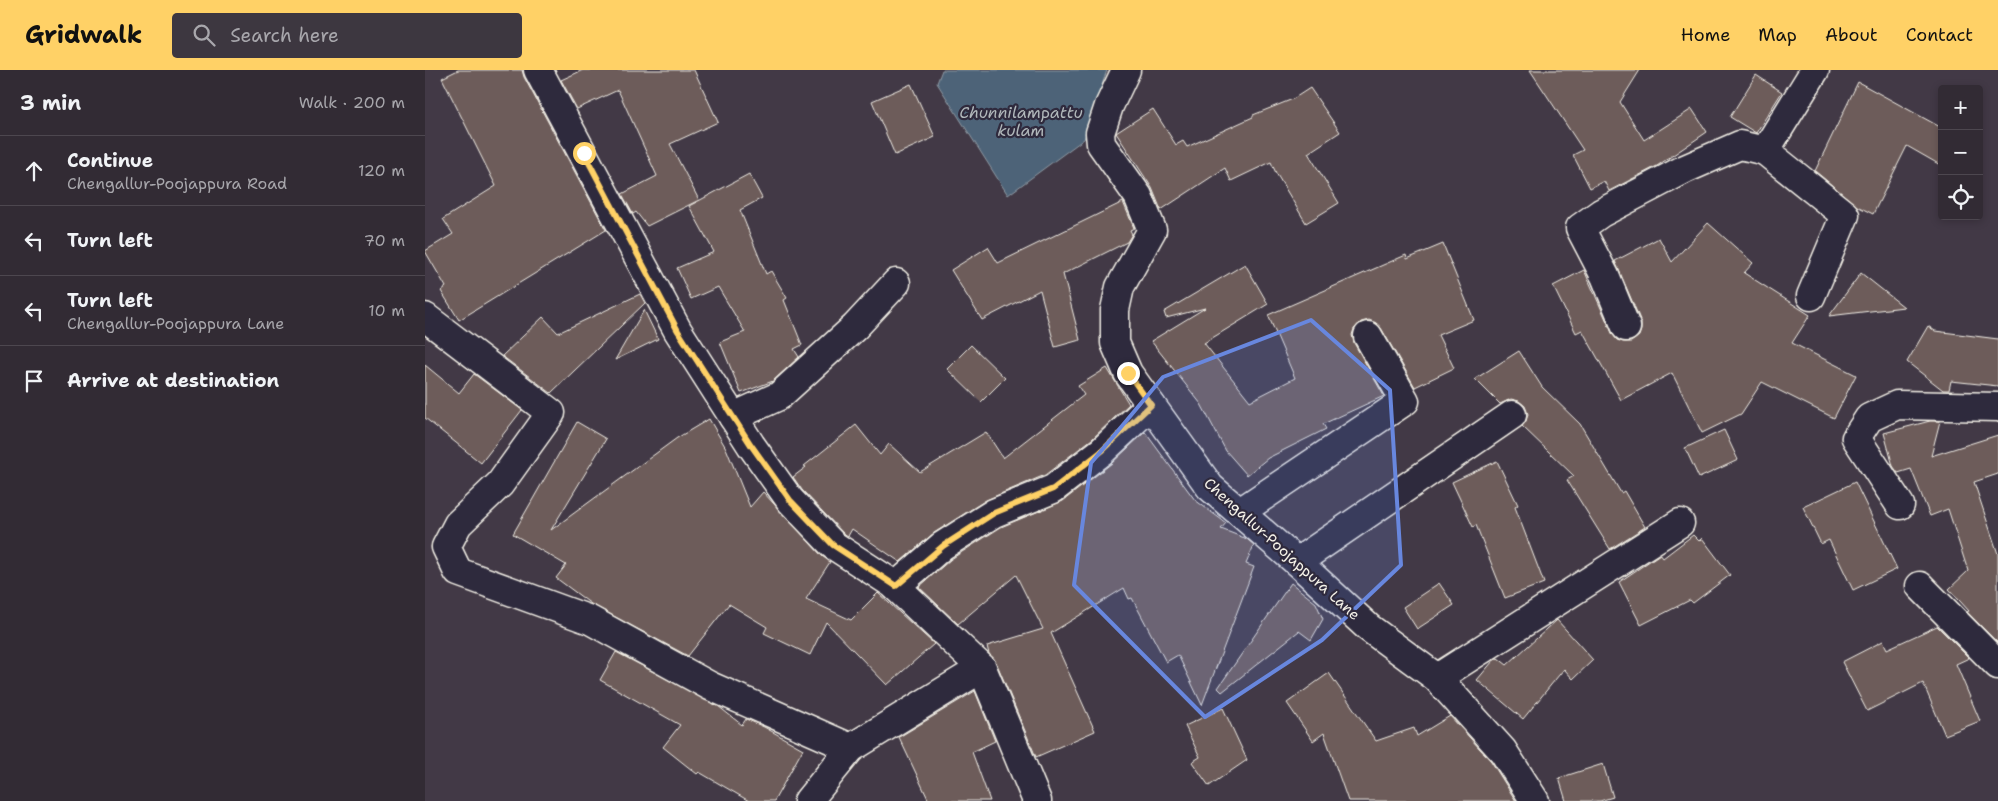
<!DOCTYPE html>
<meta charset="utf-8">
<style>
:root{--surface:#322b34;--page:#3d3740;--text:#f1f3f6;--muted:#a8a7ac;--line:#4d474f;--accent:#ffd166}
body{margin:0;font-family:"Shantell Sans",sans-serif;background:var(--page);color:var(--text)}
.controls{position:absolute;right:15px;top:15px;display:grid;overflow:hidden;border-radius:5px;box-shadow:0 2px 8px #0003}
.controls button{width:45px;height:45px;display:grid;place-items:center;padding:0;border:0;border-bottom:1px solid var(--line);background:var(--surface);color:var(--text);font:25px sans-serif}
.stop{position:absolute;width:15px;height:15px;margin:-11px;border:4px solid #ffd166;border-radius:50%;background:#fff}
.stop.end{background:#ffd166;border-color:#fff;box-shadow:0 1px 5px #0008}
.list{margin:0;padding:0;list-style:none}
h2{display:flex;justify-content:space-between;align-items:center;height:65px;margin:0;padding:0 20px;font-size:21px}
h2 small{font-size:16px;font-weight:400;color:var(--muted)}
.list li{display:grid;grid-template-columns:32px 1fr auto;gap:15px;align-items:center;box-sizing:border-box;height:70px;padding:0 20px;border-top:1px solid var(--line)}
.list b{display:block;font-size:19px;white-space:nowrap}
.list p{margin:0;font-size:16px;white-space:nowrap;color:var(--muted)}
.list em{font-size:16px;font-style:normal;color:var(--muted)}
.icon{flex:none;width:28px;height:28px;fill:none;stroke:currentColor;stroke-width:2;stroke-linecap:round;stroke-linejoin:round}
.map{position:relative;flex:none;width:1573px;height:731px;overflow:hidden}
header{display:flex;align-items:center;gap:30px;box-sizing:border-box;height:70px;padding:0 25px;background:var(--accent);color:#111}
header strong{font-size:24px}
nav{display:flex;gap:28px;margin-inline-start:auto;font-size:18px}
.search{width:350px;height:45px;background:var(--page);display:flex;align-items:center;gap:12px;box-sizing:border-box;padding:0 18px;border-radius:5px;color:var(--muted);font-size:19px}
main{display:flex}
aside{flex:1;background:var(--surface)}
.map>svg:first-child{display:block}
.water{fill:#4d6378;stroke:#909ca5}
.building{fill:#6d5b5a;stroke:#f4f1e8}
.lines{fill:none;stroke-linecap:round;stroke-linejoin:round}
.street-casing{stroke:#f4f1e8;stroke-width:31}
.street{stroke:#2f2a3d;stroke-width:28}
.route{stroke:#ffd166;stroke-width:6}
.marked{fill:#6887de;fill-opacity:0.2;stroke:#6887de;stroke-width:4;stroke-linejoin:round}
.labels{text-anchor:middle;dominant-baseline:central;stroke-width:4.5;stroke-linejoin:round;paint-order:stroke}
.street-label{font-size:15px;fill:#f4f1e8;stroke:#2f2a3d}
.water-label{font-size:16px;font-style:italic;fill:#b1b8bb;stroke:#2f2a3d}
</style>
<header>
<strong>Gridwalk</strong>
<div class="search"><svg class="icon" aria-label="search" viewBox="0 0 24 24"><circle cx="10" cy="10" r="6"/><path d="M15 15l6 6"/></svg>Search here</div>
<nav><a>Home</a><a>Map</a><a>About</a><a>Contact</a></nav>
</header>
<main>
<aside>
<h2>3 min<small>Walk · 200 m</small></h2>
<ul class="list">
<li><svg class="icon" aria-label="ahead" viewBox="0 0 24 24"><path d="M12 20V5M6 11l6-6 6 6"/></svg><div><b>Continue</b><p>Chengallur-Poojappura Road</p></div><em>120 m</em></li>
<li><svg class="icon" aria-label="left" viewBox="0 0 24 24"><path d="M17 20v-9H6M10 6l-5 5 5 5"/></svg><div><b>Turn left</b></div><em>70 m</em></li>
<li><svg class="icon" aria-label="left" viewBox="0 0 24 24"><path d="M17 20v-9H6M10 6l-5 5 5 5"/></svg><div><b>Turn left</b><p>Chengallur-Poojappura Lane</p></div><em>10 m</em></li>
<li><svg class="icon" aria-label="arrive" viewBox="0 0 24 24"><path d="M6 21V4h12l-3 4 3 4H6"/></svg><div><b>Arrive at destination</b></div></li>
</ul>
</aside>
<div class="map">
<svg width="1573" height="731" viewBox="0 0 1573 731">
<rect width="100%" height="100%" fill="#423946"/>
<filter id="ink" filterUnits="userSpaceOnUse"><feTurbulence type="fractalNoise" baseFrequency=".02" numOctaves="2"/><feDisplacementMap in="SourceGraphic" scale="10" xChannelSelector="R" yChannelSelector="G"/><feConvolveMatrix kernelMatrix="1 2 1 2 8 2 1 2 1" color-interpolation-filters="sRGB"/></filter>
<g filter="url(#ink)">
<!-- water -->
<path class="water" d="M517,0h165l-23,69 -76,56 -71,-112z"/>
<!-- building -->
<g class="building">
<path d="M33,0h64l2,7 82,153 -147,90 -18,-29 5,-4 -21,-36 28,-17 -10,-15 53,-33 -54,-108z"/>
<path d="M158,0h111l24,52 -48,22 29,56 -52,26 -11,-14 -3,2 -11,-20 35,-18 -39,-86 -41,19 -16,-29z"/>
<path d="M1105,0h110l-20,32 24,38 48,-31 15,23 -50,34 -48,25 -5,-10 -14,7 -17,-33 10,-5z"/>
<path d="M1331,5l26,17 -26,41 -26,-16z"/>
<path d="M1433,12l84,46v38l-35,-20 -34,68 -16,-8 -42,-35z"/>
<path d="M486,14l24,53 -40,18 -23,-54z"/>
<path d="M885,18l30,44 -32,21 31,50 -33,20 -30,-50 -5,-11 -40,19 -6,-13 -64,42 -9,-22 -36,-55 37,-24 23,36 7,-4 4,6 66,-30v-2l40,-16z"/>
<path d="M324,104l13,24 -22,12 26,64 5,-3 16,27 -3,2 18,45 -8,4 5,8 -26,24 -32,12 -21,-51 25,-10 -27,-45 -27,12 -14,-31 37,-16 -25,-46z"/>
<path d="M698,132l11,26 -4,2 2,4 -5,8 -64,32 17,66 -25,7 -15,-57 -58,30 -31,-50 37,-23 10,16z"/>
<path d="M1283,153l45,40 -9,10 66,42 -18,28 64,32 -22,43 -72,-36 -21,32 -39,19 -30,-60 -51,27 -39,-70 -6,3 -23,-47 31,-16 28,63 5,7 6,2h8l8,-6 2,-6v-8l-26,-61 44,-23 13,24z"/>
<path d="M1018,174l31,76 -36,15 16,33 -39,19 -34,-59 -5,-5 -7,-3 -8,2 -7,7 -2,6 2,8 30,53 -61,28 3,5 -58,29 -21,17 -21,-24 -25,-47 -50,-63 54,-33 -39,10 -2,-6 81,-48 23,40 -64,39 46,58 45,-23 -27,-63 138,-60 1,4z"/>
<path d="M1436,203l43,34 -75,9z"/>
<path d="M215,224l5,9 -94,90 -49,-37 41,-39 15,16z"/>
<path d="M219,240l14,29 -43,21z"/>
<path d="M1503,256l7,5 63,8v47l-47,-5 -2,9h-6l-36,-28z"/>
<path d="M546,275l34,33 -24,24 -34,-33z"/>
<path d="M1094,281l23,36 38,37 41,69 3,-2 21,36 -35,22 -43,-69 7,-4 -52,-50 4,-5 2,-7 -3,-8 -6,-5 -8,-2 -11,5 -25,-25z"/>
<path d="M0,295l34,28 15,-19 48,36 -41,53 -56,-45z"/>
<path d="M682,298l22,36 -37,35 -47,36 -59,25 -52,33 -34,29 -48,-33 -4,7 -5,-3 -41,-43 -9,-13 13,-10 -2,-1 52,-41 24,30 9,-11 31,28 66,-40 17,26 81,-63 -6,-9z"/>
<path d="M284,349l17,29 24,59 13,-15 59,64 8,6 -24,37 45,21 27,-27 56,51 -47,41 -61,-63 -16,33 -46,-22 3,-6 -38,-23 -41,52 -97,-52 -35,-26 10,-13 -53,-31 64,-112 29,17 -55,91 126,-92z"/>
<path d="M1505,351h10l-9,35 67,-21v39l-24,8 24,72v89l-31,-31 2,-1 -20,-22 19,-18 -20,-62 -18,7 -19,-47 -13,4 -5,-7 -9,-33z"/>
<path d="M1299,360l14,30 -39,18 -14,-30z"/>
<path d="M720,362l50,68 31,23 -5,6 26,10 7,6 -8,19 8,3 -52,138 -24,-50 -12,7 -34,-64 -3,1 -5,-11 -73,45 44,98 -59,26 -40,-95 -7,-8 -2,-8 56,-17 -27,-54 -58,49 -39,-37 32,-28 50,-32 62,-26 49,-38z"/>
<path d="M1072,391l21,44 -3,2 29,76 -39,15 -29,-73 -3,2 -21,-45z"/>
<path d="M1430,412l42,87 -44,21 -24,-50 -8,4 -18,-37z"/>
<path d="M1268,465l6,6 3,-3 28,37 -37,28 -3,-3 -49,25 -22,-43 41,-28 3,4z"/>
<path d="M866,513l25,20 7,16 -12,21 -12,-9 -77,61 -4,-4z"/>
<path d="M1014,513l15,22 -37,24 -14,-22z"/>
<path d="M1132,550l36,40 -20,19 -9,-10 -41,50 -46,-39 16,-19 5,-3 9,7z"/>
<path d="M1512,556l32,32 -13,6 24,57 -35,14 -22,-52 -56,28 -25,-49 41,-21 4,8z"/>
<path d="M191,582l102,54 24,19 4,-6 18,8 39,22 -29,52h-25l-50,-29 -2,2 -34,-27 17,-22 -80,-45z"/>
<path d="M904,603l47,68 38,-13 3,8 33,-20 41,45 25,40h-168l-24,-68 -11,8 -26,-38z"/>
<path d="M550,621l20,50 -23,11 18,49h-61l-30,-64z"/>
<path d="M798,638l24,52 -38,26 -17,-24 8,-5 -15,-31z"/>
<path d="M1178,694l10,33 -13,4h-34l-7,-23z"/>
</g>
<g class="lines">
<defs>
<g id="street">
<path d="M113,0l140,261 73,114 39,55 43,45 60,39 89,84 55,133"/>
<path d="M701,0l-17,36 -9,27 1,11 37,52 14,34 -32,57 -5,23v33l13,30 82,114 87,75 72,66 68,50 66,73 32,50"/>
<path d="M1340,81l80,64 -34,81"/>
<path d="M0,247l126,96 -51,71 -42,40 -12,23 12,25 132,48 120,66 141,62"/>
<path d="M1201,257l-21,-51 -25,-48 21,-15 84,-44 55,-24 25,6 50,-81"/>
<path d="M308,347l46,-21 76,-69 41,-44"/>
<path d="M1475,435l-44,-67 13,-20 28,-13 101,2"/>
<path d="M815,442l165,-111 -37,-65"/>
<path d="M872,492l215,-147"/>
<path d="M471,516l46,-40 52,-33 59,-24 49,-38 49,-46"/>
<path d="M1495,516l78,79"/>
<path d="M1012,608l243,-155"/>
<path d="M383,731l43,-53 131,-80"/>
</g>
</defs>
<!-- street casing -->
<use href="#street" class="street-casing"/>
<!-- street -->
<use href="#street" class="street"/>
</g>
</g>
<g class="lines" filter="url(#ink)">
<!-- route -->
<path class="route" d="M159,83l94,178 73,114 39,55 43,45 63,41 47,-40 51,-33 59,-24 49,-38 49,-46 -23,-32"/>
</g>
<!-- marked area -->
<path class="marked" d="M886,250l79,70 11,175 -79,75 -117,77 -131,-132 17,-122 72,-86z"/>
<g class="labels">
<!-- street labels -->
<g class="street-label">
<text transform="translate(857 479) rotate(42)">Chengallur-Poojappura Lane</text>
</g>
<!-- water labels -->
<g class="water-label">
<text x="596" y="42">Chunnilampattu<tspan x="596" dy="18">kulam</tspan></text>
</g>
</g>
</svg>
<div class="controls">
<button>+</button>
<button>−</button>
<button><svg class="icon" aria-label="locate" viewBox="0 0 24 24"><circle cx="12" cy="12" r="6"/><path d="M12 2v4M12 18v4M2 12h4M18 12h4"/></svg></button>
</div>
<div class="stop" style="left:159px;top:83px"></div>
<div class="stop end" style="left:703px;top:303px"></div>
</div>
</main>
